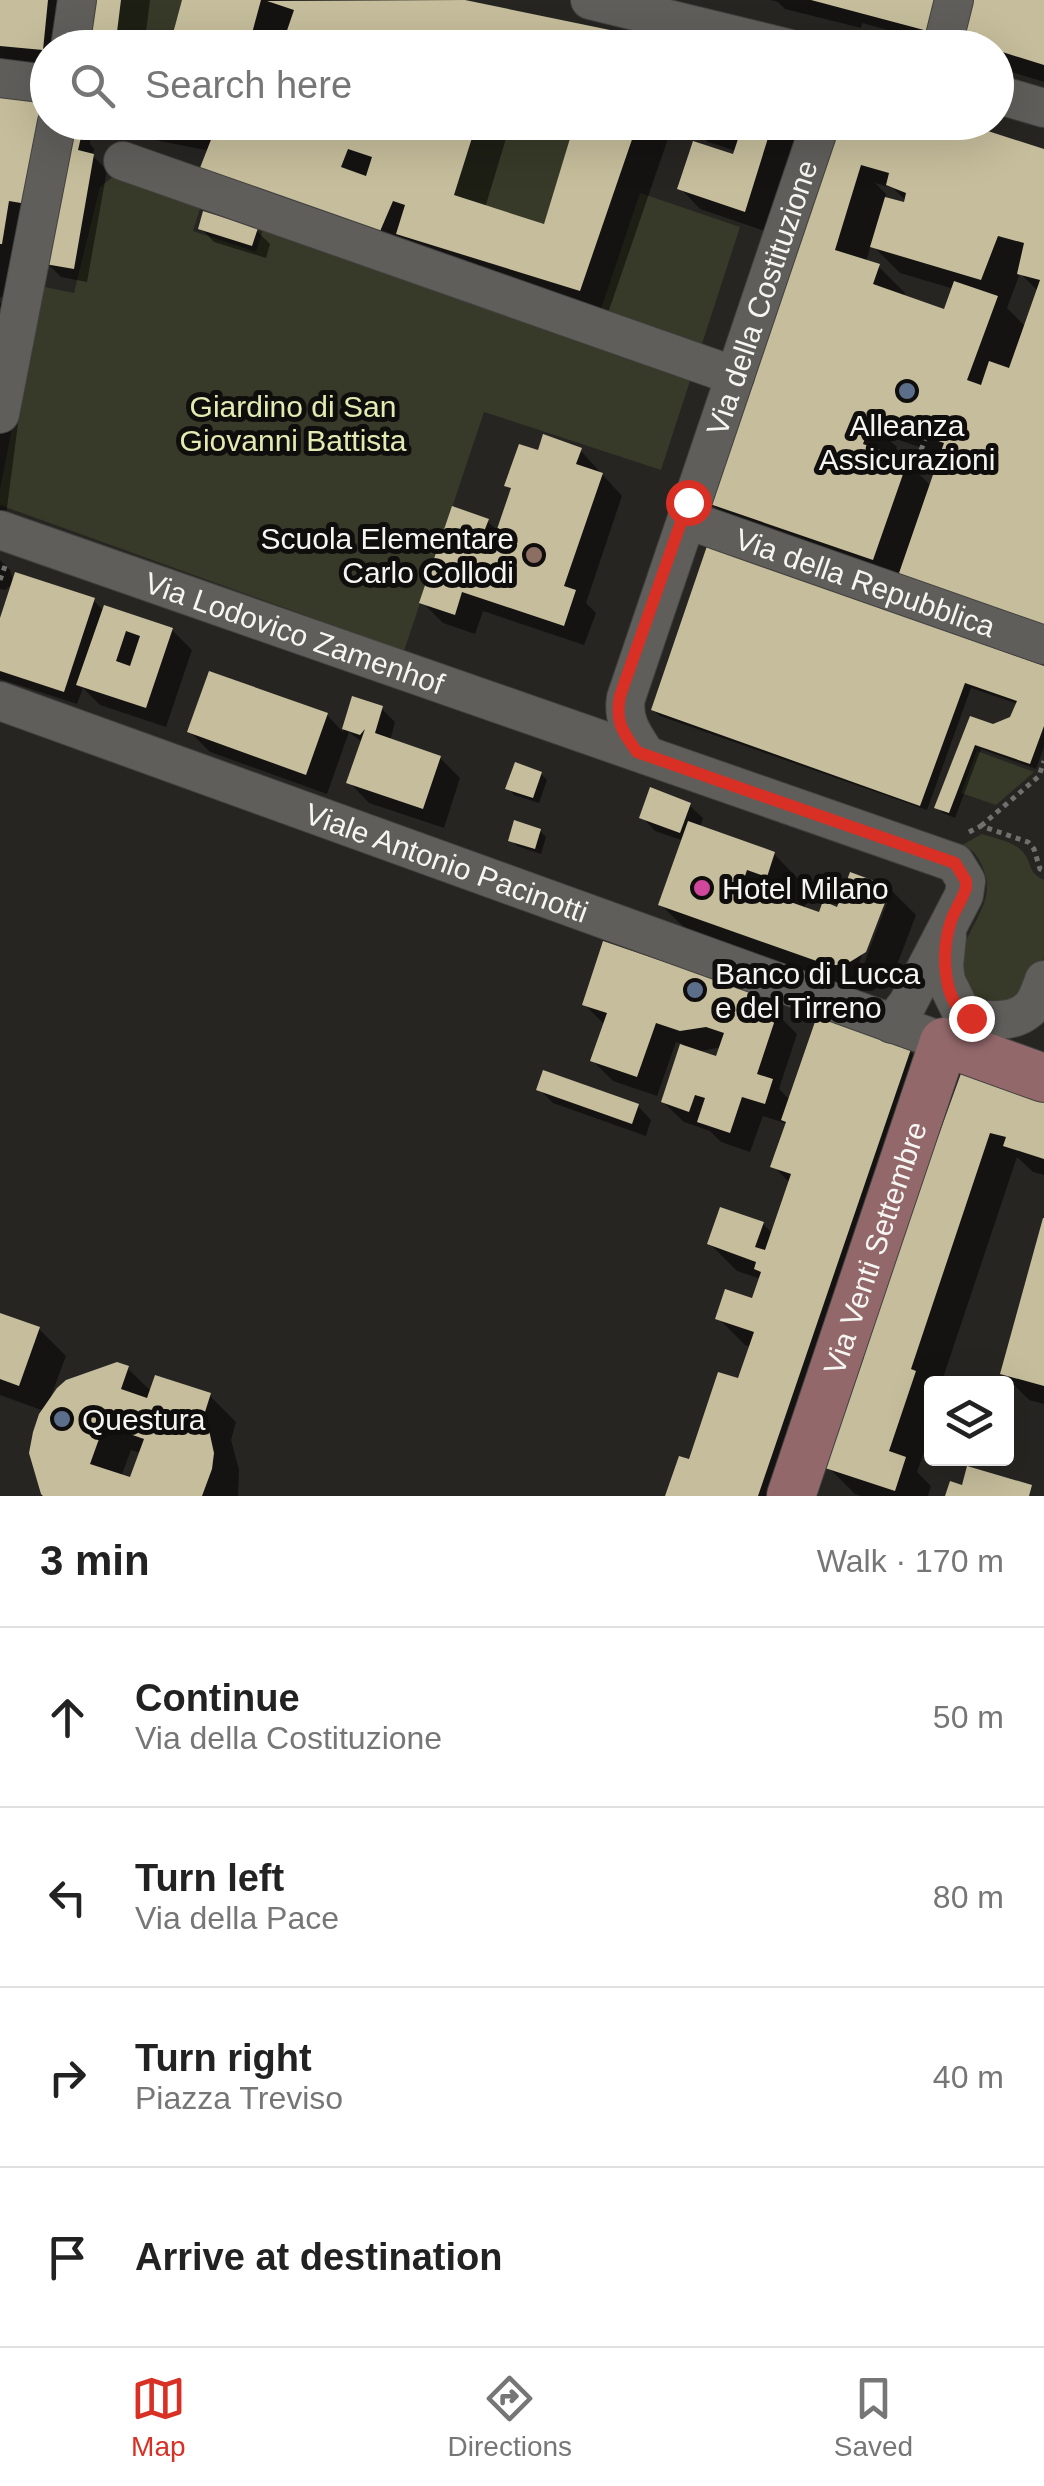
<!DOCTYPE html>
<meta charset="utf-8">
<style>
:root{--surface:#fff;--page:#f2f2f2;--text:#222;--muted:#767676;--line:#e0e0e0;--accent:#d93025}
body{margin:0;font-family:Helvetica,sans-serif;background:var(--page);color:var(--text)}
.controls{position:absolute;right:30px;bottom:30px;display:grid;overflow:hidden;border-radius:10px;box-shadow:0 10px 40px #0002}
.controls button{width:90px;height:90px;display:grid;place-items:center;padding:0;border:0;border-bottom:2px solid var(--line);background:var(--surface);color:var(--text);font:50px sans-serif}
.stop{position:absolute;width:30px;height:30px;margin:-22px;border:8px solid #d93025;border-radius:50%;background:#fff}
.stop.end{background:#d93025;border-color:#fff;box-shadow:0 2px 10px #0008}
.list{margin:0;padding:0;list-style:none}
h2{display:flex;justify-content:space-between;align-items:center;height:130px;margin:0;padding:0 40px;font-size:42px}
h2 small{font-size:32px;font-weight:400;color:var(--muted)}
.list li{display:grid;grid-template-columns:65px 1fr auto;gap:30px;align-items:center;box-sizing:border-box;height:180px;padding:0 40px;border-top:2px solid var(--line)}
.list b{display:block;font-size:38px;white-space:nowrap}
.list p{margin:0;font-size:32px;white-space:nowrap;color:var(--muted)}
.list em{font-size:32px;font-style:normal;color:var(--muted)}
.icon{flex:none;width:55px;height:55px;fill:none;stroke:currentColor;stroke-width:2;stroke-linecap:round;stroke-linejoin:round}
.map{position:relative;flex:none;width:1044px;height:1496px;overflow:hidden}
.search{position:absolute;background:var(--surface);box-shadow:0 10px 40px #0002;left:30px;right:30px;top:30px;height:110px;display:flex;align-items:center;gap:25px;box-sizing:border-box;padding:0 35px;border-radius:55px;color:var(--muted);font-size:38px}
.sheet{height:850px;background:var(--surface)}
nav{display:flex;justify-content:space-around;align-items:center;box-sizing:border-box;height:140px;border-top:2px solid var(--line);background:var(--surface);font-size:28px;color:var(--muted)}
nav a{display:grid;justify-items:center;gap:5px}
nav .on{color:var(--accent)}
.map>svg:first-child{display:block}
.green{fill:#373a28}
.shadow{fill:#0007;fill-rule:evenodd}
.building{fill:#c5bd9b;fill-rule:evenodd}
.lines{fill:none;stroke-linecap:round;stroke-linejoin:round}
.minor-casing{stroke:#42413f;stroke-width:40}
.major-casing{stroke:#42413f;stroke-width:50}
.path{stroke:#71706d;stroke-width:5;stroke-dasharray:5 5;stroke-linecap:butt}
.minor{stroke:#5f5e5b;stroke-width:38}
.major{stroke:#93686b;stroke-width:48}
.route{stroke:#d93025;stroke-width:12}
.service-dot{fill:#5c6f8a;stroke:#0f0e0d;stroke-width:4}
.education-dot{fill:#8d6e63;stroke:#0f0e0d;stroke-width:4}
.hotel-dot{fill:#d1479c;stroke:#0f0e0d;stroke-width:4}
.labels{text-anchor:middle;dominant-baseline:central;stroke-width:10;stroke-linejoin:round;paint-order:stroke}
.street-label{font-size:30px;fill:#f5f5f2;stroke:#0f0e0d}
.park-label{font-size:30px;fill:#e2ebb1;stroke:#0f0e0d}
.poi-label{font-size:30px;fill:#f5f5f2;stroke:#0f0e0d;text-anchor:start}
</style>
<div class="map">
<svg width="1044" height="1496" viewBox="0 0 1044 1496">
<rect width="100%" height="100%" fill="#262522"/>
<!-- green -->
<g class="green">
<path d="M121,0h61l-13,47 -54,1z"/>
<path d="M477,123h98l-31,101 -90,-29z"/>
<path d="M120,171l83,28 -10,32 63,21 9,-29 326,116 49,-146 100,34 -79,243 -177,-58 -80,239 -404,-146v-16l40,-203 34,7 26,-106z"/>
<path d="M977,751l57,21 -38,33 -35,-12z"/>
<path d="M982,834c12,4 33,8 41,18 10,12 4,20 21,28v78l-3,8 -32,40c-12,-2 -30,-2 -39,-10 -6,-5 -5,-6 -6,-14 -1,-7 -3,-16 -3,-24 5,-33 37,-55 22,-90 -5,-11 -9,-19 -21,-23z"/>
</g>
<!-- shadow -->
<g class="shadow">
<path d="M0,0h70l-5,48h-17v20l-48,-4z"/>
<path d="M98,0h52l-6,48h-53z"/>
<path d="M184,0h268l229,48h-510z"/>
<path d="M770,0h274v82l-48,-15v-19h-28l-6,-6 -25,6 -39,-11 -7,-6 -29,-8 -1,5 -76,-19 -7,-7z"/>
<path d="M0,94l48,28h26l16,17v5l4,5 -1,7 14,14 -20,112 -26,-5 -14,-14 -12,40 -35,-6z"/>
<path d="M102,122h409l-26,86 61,19 29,-94 -35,-11h260l-35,109 -65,-22 -20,-21 54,-30 2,-7 -28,-9 -7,-7 -29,-8 -65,189 -202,-55 -195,-110 -100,-20z"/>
<path d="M1044,151v492l-307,-114 -27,-27 113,-347zM875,183l18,5 19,19 -27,-8 1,-5zM871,244l29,29 54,16 -9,23 -41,-14 1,-5 -27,-27 -12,-4zM1020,273l19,19 -13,35 -19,-19zM884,435l59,20 -11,32 -25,-25 -14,-5 4,-10z"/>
<path d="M201,228l56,3 13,13 -4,14 -52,-16z"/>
<path d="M0,302l30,31 -26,197 -4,-2z"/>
<path d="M580,450l42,46 -36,107 10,10 -12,32 -101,-34 -8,23 -32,-11 -21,-21 65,-81 12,11 14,-41 -6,-6 32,-32z"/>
<path d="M0,560l10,10 4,13 -9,7 -5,-1z"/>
<path d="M93,600l11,11 68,19 20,20 -26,77 -66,-22 -17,-17 -6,16 -77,-25v-53z"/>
<path d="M1044,668v79l-8,22 -55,-20 -26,69 -12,-5 -6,-6 35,-88 21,7 19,-7 6,-15 -47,-16 -44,122 -267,-94 -7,-6z"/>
<path d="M353,699l29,10 13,13 -5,19 50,17 20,20 -16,50 -75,-25 -20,-21 14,-39 -14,-11 -22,62 -117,-42 -20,-20 137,-17 16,17z"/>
<path d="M541,774l6,6 -8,23 -25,-8 -6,-7z"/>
<path d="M689,805l14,13 -3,10 74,26 36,37 -6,18 17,6 69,-26 26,26 -24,63 -20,13h-16l-158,-50 -37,-36 23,-64 -29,-10 -13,-14zM883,900h5l-24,64 -5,-1z"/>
<path d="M540,831l6,6 -5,17 -24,-8 -6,-6z"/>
<path d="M584,1004l192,9 21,21 -18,55 11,11 120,-49 27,27 -144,418h-125l71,-114 12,-35 -6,-2 -27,-27 36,-17 7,-22 -24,-8 -27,-27 53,-20 10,10 17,-51 -17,-17 15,-42 -25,-8 -13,36 -29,-10 -11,-11 -26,-9 -21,-20 20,-58 -7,-2 -19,54 -44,-15 -20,-20 12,-36zM722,1047l-4,13 -22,-8z"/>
<path d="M965,1071l79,28v76l-11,-3 -16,-15 -76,227h-9v46l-15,42 14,14 -3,10h-67l-6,-2 -27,-27z"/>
<path d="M539,1089l99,17 13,14 -5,16 -93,-33z"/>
<path d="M1044,1223v181l-15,-4 -27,-27z"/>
<path d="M0,1316l39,13 27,27 -15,40 76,-28 25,24 57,3 27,27 -5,18 8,30 -1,26h-192l-2,-85 -44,-16zM131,1450l10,3 -9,28 -11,-4z"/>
</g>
<!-- building -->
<g class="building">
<path d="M0,0h48l-5,50 -43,-4z"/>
<path d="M96,0h25l-6,48h-26z"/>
<path d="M182,0h79l-13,48h-79z"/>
<path d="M465,0l213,44 9,4h-406l13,-38 -27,-9z"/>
<path d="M811,0h136l-8,34z"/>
<path d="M963,0h81v65l-48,-15v-2h-9l-33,-11z"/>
<path d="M0,92l48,7v23l-21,82 -18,-3 -7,43h-2z"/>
<path d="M177,122h300l-23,73 90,29 31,-102h63l-58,169 -184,-57 9,-29 -12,-4 -15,35 -180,-63 16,-41zM348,149l24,8 -6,19 -25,-9z"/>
<path d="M689,122h84l-28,90 -68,-23 16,-48 40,13 5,-15z"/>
<path d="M829,122h131l84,27v478l-146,-51 46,-133 -72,-25 -9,26 45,16 -35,100 -166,-57zM861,165l28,8 -3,12 20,8 -2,9 -19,-5 -15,50 111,33 17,-44 26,7 -7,31 23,6 -31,88 -20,-7 -8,24 -14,-5 31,-84 -44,-15 -10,28 -71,-25 7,-20 -45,-14z"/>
<path d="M69,131l13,2 -4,17 16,4 -20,115 -29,-5z"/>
<path d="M203,211l55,17 -6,18 -54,-17z"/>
<path d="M543,434l39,14 -6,16 27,9 -39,113 12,4 -12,36 -102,-34 -7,23 -36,-12 33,-97 37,13 -6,15 11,4 17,-50 -7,-2 15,-42 19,6z"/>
<path d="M707,546l337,120v60l-14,38 -55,-19 -26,68 -15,-5 36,-92 23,8 17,-7 7,-16 -52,-18 -45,123 -269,-96z"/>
<path d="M15,572l80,26 -31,94 -64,-21v-53z"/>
<path d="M104,605l69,23 -27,80 -70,-23zM126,631l14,5 -10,30 -14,-5z"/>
<path d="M209,671l119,42 -22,62 -119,-43z"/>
<path d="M352,696l31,10 -8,27 66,23 -18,53 -77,-26 19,-54 -5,6 -18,-6z"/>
<path d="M515,762l27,10 -9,26 -28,-9z"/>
<path d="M650,787l41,16 -11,30 -41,-15z"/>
<path d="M514,820l27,9 -6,20 -27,-8z"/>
<path d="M688,821l87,31 -8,25 -20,-7 -5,15 77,27 4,-11 14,6 13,-35 41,15 -25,65 -21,13h-17l-170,-60z"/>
<path d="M603,941l144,49 31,21 -21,63 16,5 -8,25 -23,-7 -12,36 -33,-11 8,-24 -10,-3 -6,17 -28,-10 19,-58 36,12 8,-23 -18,-6 -26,4 -24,-8 -19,54 -47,-16 17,-48 -25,-8z"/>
<path d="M817,1016l94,33 -153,447h-93l14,-40 10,3 29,-87 20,6 16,-46 -39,-13 10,-30 27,9 9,-26 -7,-3 2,-7 -49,-18 13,-37 44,15 -9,25 10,3 26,-76 -21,-7 16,-45 -5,-2z"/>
<path d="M963,1068l81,28v63l-41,-13 3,-9 -16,-4 -79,236 5,2 -27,80 17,6 -11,34 -70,-23 39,-111 -5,-2z"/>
<path d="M543,1070l96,34 -7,20 -96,-34z"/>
<path d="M1043,1218h1v168l-44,-12z"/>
<path d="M0,1313l40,14 -21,59 -19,-7z"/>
<path d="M117,1362l12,4 -8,23 26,9 8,-23 56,18 -6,19 9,41 -2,16 -10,27h-159l-2,-2 -12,-41 4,-21 6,-18 18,-26 9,-8zM104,1425l40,14 -14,38 -40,-13z"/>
<path d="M967,1466l65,19 -3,11h-84l5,-15 12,4z"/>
</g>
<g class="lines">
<defs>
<g id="minor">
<path d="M590,0l197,48"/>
<path d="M70,48l7,-48"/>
<path d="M942,48l12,-48"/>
<path d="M0,78l48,6"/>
<path d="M996,94l48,14"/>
<path d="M123,161l612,215"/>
<path d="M0,414l57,-292"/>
<path id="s1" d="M688,520l356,125"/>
<path id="s2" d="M0,530l955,333 11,18 -2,14 -56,108 -16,21"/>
<path id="s3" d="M0,701l944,341 8,-8 30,-14"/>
<path id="s4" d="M646,755c-12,-19 -24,-34 -20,-57l195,-576"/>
<path d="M947,936l-3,30 2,15 33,67"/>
<path d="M963,1014c18,8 49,10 65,-4 9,-7 12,-20 16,-30"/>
</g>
<g id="major">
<path id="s5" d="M791,1496l153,-454 100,36"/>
</g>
</defs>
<!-- minor casing -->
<use href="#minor" class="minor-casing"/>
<!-- major casing -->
<use href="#major" class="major-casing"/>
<!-- path -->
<g class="path">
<path d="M921,450l5,-13"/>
<path d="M0,580l5,-14"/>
<path d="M981,826l58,-50 5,-15"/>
<path d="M969,832l12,-6 47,16 6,7 6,20 4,2"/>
</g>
<!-- minor -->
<use href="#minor" class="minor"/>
<!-- major -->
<use href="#major" class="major"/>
</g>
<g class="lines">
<!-- route -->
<path class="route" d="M688,502l-68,194c-5,26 2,35 17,56l318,111 11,18v7c-4,13 -13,24 -16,36 -8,27 -9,80 21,94"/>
</g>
<!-- markers -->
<g class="service-dot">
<circle cx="907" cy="391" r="10"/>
<circle cx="695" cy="990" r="10"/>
<circle cx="62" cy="1419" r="10"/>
</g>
<circle class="education-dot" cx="534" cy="555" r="10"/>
<circle class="hotel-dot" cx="702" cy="888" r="10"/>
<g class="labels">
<!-- street labels -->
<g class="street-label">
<text stroke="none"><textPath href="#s4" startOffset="485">Via della Costituzione</textPath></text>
<text stroke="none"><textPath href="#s1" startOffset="188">Via della Repubblica</textPath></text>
<text stroke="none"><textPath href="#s2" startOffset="312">Via Lodovico Zamenhof</textPath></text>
<text stroke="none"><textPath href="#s3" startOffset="475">Viale Antonio Pacinotti</textPath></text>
<text stroke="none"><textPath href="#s5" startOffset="262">Via Venti Settembre</textPath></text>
</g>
<!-- park labels -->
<g class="park-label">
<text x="293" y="406">Giardino di San<tspan x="293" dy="34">Giovanni Battista</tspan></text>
</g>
<!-- poi labels -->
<g class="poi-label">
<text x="907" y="425" text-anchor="middle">Alleanza<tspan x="907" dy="34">Assicurazioni</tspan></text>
<text x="514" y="538" text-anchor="end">Scuola Elementare<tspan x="514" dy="34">Carlo Collodi</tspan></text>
<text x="722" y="888">Hotel Milano</text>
<text x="715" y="973">Banco di Lucca<tspan x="715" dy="34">e del Tirreno</tspan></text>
<text x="82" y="1419">Questura</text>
</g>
</g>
</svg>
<div class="controls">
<button><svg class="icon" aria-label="layers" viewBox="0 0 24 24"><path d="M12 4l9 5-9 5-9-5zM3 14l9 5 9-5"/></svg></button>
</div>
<div class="stop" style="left:688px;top:502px"></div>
<div class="stop end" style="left:971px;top:1018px"></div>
<div class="search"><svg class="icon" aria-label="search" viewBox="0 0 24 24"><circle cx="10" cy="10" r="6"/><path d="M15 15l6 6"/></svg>Search here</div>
</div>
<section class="sheet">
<h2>3 min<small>Walk · 170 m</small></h2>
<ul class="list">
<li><svg class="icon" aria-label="ahead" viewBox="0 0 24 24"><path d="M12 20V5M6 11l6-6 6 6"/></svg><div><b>Continue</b><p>Via della Costituzione</p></div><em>50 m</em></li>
<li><svg class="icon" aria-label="left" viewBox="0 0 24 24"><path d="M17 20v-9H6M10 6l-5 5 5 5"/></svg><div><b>Turn left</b><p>Via della Pace</p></div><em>80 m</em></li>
<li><svg class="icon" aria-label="right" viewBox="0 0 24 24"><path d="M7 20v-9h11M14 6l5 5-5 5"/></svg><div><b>Turn right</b><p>Piazza Treviso</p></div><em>40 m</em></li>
<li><svg class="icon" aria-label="arrive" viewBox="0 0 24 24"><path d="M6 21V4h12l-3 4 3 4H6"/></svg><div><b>Arrive at destination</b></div></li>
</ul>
</section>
<nav>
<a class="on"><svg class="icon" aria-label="map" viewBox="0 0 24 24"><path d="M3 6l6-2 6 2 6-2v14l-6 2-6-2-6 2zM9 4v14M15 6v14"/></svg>Map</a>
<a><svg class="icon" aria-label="directions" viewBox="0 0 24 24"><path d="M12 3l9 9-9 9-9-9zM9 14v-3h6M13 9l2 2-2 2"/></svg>Directions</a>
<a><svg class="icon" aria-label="saved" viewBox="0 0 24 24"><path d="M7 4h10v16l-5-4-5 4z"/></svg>Saved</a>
</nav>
